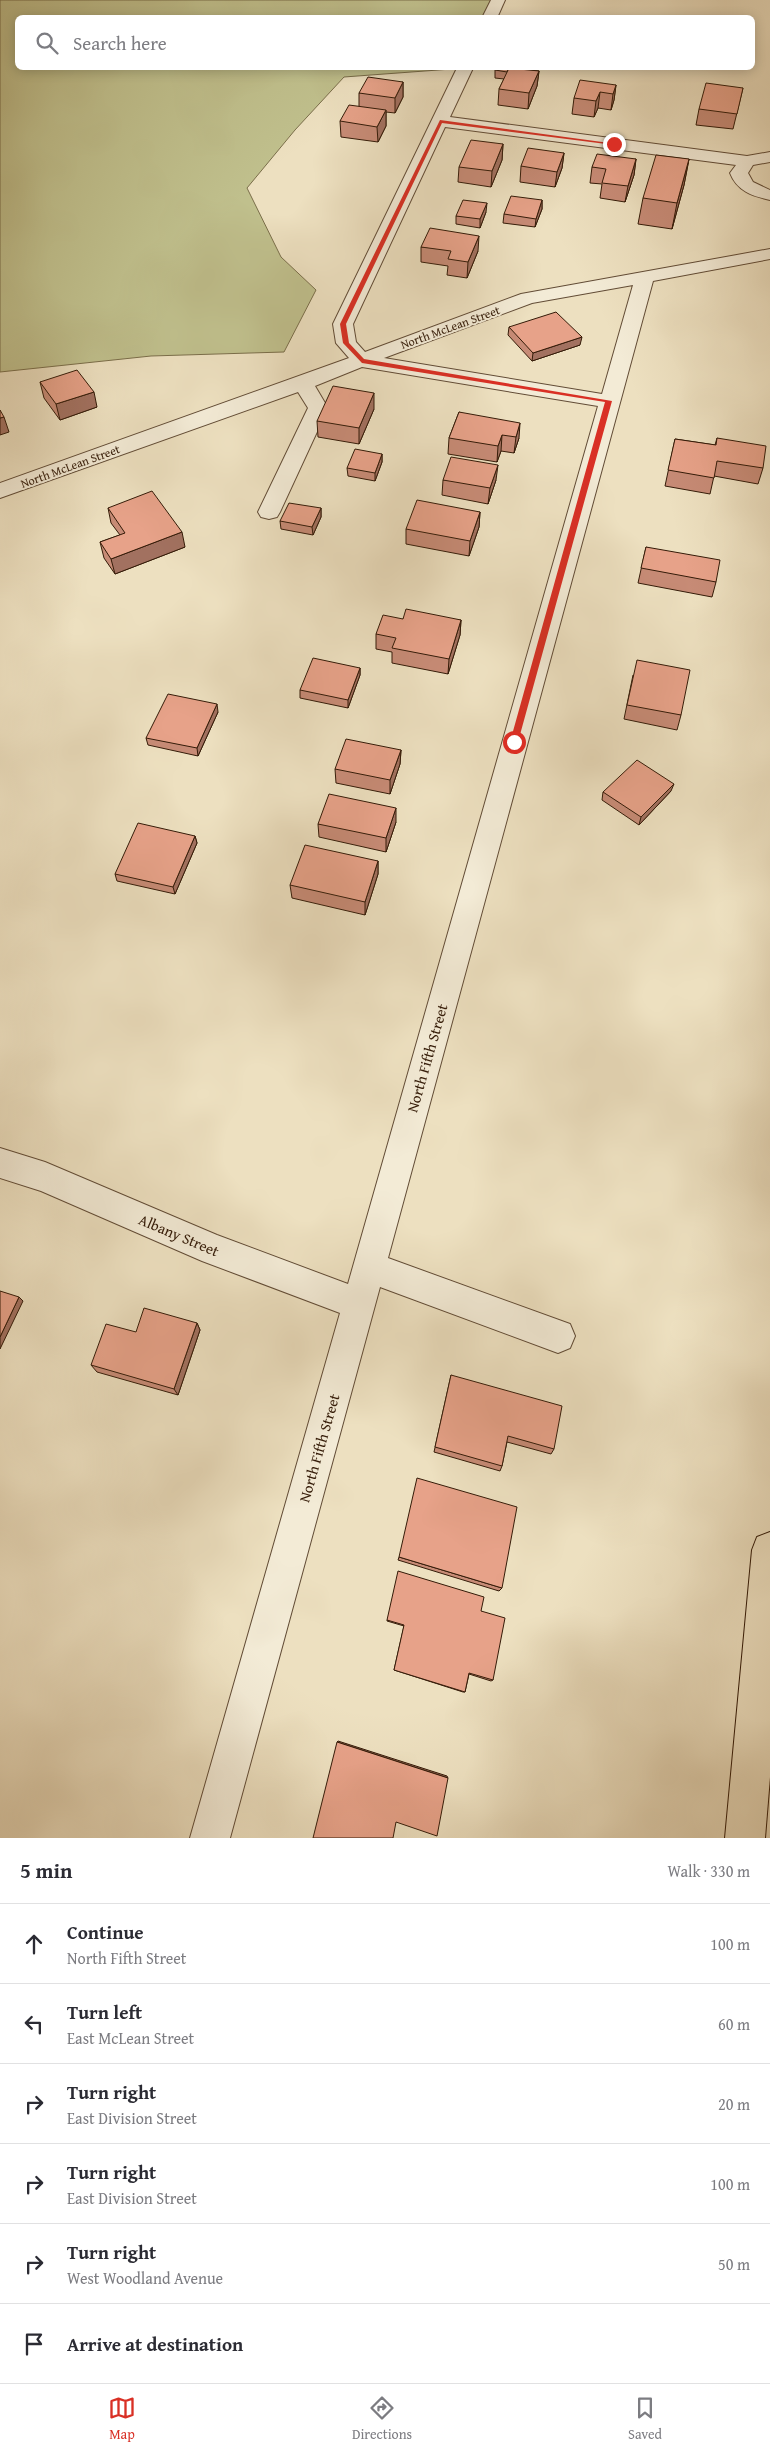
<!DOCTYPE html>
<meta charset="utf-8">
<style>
:root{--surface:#fff;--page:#f7f7f7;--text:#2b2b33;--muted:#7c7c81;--line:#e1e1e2;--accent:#d93025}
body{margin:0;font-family:"Gentium Book Plus",serif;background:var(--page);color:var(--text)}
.stop{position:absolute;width:15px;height:15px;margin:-11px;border:4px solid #d93025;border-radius:50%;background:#fff}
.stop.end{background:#d93025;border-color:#fff;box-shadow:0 1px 5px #0008}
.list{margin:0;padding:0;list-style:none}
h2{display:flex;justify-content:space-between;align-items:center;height:65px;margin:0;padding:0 20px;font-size:21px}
h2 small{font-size:16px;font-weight:400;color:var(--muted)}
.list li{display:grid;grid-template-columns:32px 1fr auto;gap:15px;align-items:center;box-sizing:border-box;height:80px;padding:0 20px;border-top:1px solid var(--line)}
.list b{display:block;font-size:19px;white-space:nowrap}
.list p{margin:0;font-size:16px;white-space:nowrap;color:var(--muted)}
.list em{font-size:16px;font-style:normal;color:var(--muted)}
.icon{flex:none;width:28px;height:28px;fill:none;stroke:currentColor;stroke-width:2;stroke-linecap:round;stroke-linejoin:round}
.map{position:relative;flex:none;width:770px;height:1838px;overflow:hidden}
.search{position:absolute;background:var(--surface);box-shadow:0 2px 12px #0003;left:15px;right:15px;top:15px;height:55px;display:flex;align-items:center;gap:12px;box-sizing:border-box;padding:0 18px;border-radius:8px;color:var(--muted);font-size:19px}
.sheet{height:545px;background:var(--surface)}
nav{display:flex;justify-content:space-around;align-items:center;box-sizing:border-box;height:70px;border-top:1px solid var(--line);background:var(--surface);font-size:14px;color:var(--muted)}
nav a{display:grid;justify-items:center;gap:2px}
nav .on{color:var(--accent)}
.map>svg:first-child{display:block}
.green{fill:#c0c08d;stroke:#7a6e4a}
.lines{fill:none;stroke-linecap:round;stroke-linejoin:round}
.minor-casing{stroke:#624c36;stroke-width:2}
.highway-casing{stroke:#341b08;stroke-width:2}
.minor{fill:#f3ebd6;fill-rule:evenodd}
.highway{fill:#ede0c0;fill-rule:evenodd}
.wall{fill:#c78b76;stroke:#341b08}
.shaded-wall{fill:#a27160;stroke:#341b08}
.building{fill:#e7a289;stroke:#341b08}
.route{fill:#d93025}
.labels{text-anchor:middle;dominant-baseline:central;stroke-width:4;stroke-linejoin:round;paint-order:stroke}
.far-street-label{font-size:12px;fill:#341b08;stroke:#f3ebd6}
.street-label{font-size:15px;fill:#341b08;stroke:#f3ebd6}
</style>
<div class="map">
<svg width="770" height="1838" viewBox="0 0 770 1838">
<rect width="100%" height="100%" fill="#ede0c0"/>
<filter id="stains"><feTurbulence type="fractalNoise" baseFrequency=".004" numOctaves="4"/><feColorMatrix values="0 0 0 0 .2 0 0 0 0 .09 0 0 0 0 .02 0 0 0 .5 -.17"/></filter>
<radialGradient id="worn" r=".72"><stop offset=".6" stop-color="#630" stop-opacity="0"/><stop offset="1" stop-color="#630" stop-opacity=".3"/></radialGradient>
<!-- green -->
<path class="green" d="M0,0h498l-9,18h-471v50h447l-121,9 -49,53 -48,58 34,69 35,33 -32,62 -133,4 -151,16z"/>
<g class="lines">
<defs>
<g id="minor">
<path d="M491,0h14l-8,18h-15z"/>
<path d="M457,68h16l-23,49 297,39 23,-4v10l-17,3 -5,8 5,9 17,8v10c-18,-4 -33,-9 -40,-27l6,-8 -291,-38 -92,197 3,18 9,10 156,-58 249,-45v10l-117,22 -265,977 182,66 5,12 -5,12 -12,5 -178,-66 -150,551h-40l150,-525 -138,-52 -161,-70 -41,-13v-30l45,14 172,73 131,49 250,-878 -236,-39 -47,19 13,22 -48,104 -3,5 -8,2 -8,-2 -3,-5 50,-104 -10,-16 -298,106v-15l349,-125 -13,-15 -3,-19zM633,285l-31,109 -218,-36 148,-55z"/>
</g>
<path id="highway" d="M770,1532v245l-5,61h-40l27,-288 5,-13z"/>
</defs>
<!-- minor casing -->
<use href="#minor" class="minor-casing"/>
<!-- highway casing -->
<use href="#highway" class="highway-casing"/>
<!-- minor -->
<use href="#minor" class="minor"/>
<!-- highway -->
<use href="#highway" class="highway"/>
</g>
<!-- wall -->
<g class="wall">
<path d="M496,68h28v1l15,2 -2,15 -9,23 -30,-4 1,-16 5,-10 -9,-1v-8z"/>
<path d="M403,82v15l-8,16 -9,-1v14l-8,16 -37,-5 -1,-16 19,-14v-14z"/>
<path d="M616,85l-2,15 -3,10 -13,-2 -4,9 -22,-3 2,-16z"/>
<path d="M743,88l-10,41 -37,-4 3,-16z"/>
<path d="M503,144l-1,16 -11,27 -33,-5 1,-15z"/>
<path d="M564,153l-2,15 -7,19 -35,-5 1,-16z"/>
<path d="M636,159l-2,16 -9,27 -25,-4 2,-14 -12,-1 2,-16z"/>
<path d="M689,159l-5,26 -12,44 -34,-5 5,-26z"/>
<path d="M542,200v9l-7,18 -32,-4 1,-9z"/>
<path d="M486,212l-6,16 -24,-4v-8z"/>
<path d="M421,247l57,4 -11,27 -20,-3 1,-9 -27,-4z"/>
<path d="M509,327l71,18 -48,16 -24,-26z"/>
<path d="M40,382l57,25 -37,13 -16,-22z"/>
<path d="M374,409l-15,35 -41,-7 -1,-16z"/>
<path d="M459,412l60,26 -5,15 -13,-2 -4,11 -49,-8 1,-16z"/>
<path d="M717,438l46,30 -5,16 -44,-8 -4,18 -45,-8 10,-47 40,6z"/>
<path d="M382,454v8l-7,19 -27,-5 -1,-8z"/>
<path d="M443,480h53l-8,24 -46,-9z"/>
<path d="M108,508l77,39 -70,27 -11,-16 -4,-16 20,-7 -9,-12z"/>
<path d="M321,508v9l-8,18 -32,-6 -1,-8z"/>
<path d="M480,512l-1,15 -10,29 -63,-12v-15z"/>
<path d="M646,547l70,35 -4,15 -74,-14z"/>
<path d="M403,619l58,1 -1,15 -12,39 -56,-11v-11l-16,-3v-15z"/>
<path d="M360,668v7l-12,33 -48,-10v-8z"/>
<path d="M633,675l48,40 -4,15 -53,-11z"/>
<path d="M218,712l-20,44 -50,-11 -2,-7z"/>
<path d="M401,750l-1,14 -10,30 -54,-11 -1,-14z"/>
<path d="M671,791l-32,34 -37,-25 1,-8z"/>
<path d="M396,822l-10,30 -67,-15 -1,-13z"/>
<path d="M195,836l2,7 -22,51 -58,-13 -2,-7z"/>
<path d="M378,861v13l-13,41 -73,-17 -2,-13z"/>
<path d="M197,1323l3,7 -22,65 -81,-23 -6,-7z"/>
<path d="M451,1375l103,74 -3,5 -44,-12 -5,24 -2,5 -66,-19z"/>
<path d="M399,1557l103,31 -3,3 -101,-31z"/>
<path d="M481,1611l12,69 -2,1 -22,-7 -4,18h-2l-69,-22 10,-44 -17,-5v-1z"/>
</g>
<!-- shaded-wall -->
<g class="shaded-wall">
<path d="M539,71l-2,15 -9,23 1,-16z"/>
<path d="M403,82v15l-8,16v-15z"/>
<path d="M616,85l-2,15 -3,10 2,-16z"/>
<path d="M600,92l-2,16 -4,9 2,-16z"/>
<path d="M386,110v16l-8,16 -1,-15z"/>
<path d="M503,144l-1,16 -11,27 1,-16z"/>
<path d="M564,153l-2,15 -7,19 2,-15z"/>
<path d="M636,159l-2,16 -9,27 3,-16z"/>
<path d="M689,159l-5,26 -12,44 5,-26z"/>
<path d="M542,200v9l-7,18 1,-8z"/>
<path d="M487,203l-1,9 -6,16v-9z"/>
<path d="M479,236l-1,15 -11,27 1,-16z"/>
<path d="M582,337l-2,8 -48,16 1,-8z"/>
<path d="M94,392l3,15 -37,13 -4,-16z"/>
<path d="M374,393v16l-15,35v-16z"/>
<path d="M4,417l5,15 -9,3v-17z"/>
<path d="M520,423l-1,15 -5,15 2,-16z"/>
<path d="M502,435l-1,16 -4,11 1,-16z"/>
<path d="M382,454v8l-7,19v-8z"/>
<path d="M498,465l-2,15 -8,24 2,-16z"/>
<path d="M321,508v9l-8,18 -1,-8z"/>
<path d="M480,512l-1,15 -10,29 1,-15z"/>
<path d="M182,532l3,15 -70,27 -4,-15z"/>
<path d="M461,620l-1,15 -12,39 1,-15z"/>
<path d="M360,668v7l-12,33v-8z"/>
<path d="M217,704l1,8 -20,44 -1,-8z"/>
<path d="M401,750l-1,14 -10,30v-14z"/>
<path d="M674,784l-3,7 -32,34 2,-8z"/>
<path d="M396,808v14l-10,30v-14z"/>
<path d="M195,836l2,7 -22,51 -2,-7z"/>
<path d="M378,861v13l-13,41v-13z"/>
<path d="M19,1297l4,4 -23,48v-12z"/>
<path d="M197,1323l3,7 -22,65 -4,-6z"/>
<path d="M338,1741l109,35 1,2 -111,-36z"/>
</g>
<!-- building -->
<g class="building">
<path d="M496,68h13l-2,4 -12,-2z"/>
<path d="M509,68l30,3 -10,22 -30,-4z"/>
<path d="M368,77l35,5 -8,16 -36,-5z"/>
<path d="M580,80l36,5 -3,9 -13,-2 -4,9 -22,-3z"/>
<path d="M706,83l37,5 -6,26 -38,-5z"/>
<path d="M349,105l37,5 -9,17 -37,-6z"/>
<path d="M471,140l32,4 -11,27 -33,-4z"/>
<path d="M528,148l36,5 -7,19 -36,-6z"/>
<path d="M597,154l39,5 -8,27 -26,-3 4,-14 -14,-2z"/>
<path d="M656,155l33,4 -12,44 -34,-5z"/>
<path d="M511,196l31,4 -6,19 -32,-5z"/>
<path d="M463,200l24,3 -7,16 -24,-3z"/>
<path d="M430,228l49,8 -11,26 -20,-3 3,-8 -30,-4z"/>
<path d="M556,312l26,25 -49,16 -24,-26z"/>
<path d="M77,370l17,22 -38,12 -16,-22z"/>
<path d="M333,386l41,7 -15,35 -42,-7z"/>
<path d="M0,410l4,7 -4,1z"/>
<path d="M459,412l61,11 -4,14 -14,-2 -4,11 -49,-8z"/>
<path d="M717,438l49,8 -3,22 -46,-7 -3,17 -46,-8 7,-31 41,6z"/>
<path d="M355,449l27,5 -7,19 -28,-5z"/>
<path d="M451,457l47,8 -8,23 -47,-8z"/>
<path d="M152,491l30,41 -71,27 -11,-17 25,-9 -17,-25z"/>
<path d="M417,500l63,12 -10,29 -64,-12z"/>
<path d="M289,503l32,5 -9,19 -32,-6z"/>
<path d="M646,547l74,13 -4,22 -75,-14z"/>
<path d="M406,609l55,11 -12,39 -57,-11 4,-10 -20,-4 7,-19 20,4z"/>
<path d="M313,658l47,10 -12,32 -48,-10z"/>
<path d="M637,660l53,10 -9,45 -54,-10z"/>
<path d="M168,694l49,10 -20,44 -51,-10z"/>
<path d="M346,739l55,11 -11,30 -55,-11z"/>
<path d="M637,760l37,24 -33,33 -38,-25z"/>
<path d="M329,794l67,14 -10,30 -68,-14z"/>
<path d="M138,823l57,13 -22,51 -58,-13z"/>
<path d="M305,845l73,16 -13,41 -75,-17z"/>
<path d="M0,1291l19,6 -19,40z"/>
<path d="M144,1308l53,15 -23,66 -83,-24 15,-41 30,8z"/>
<path d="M451,1375l111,31 -8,43 -46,-13 -6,30 -67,-19z"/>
<path d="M417,1478l100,29 -15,81 -103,-31z"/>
<path d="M398,1571l86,26 -3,14 24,7 -12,62 -24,-7 -4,19 -71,-22 10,-45 -17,-5z"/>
<path d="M337,1742l111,36 -11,58 -41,-14 -3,16h-80z"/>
</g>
<!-- route -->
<path class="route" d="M440,120l177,24 -3,1 -172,-22 -96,201 3,19 15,16 248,42 -94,341 -4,3 -4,-3 95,-340 -243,-39 -19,-20 -3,-19z"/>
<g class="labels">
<!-- far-street labels -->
<g class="far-street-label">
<text transform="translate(450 327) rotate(-20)">North McLean Street</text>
<text transform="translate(70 466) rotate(-20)">North McLean Street</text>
</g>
<!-- street labels -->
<g class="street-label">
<text transform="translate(427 1058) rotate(-74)">North Fifth Street</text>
<text transform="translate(179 1235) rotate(23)">Albany Street</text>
<text transform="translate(319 1448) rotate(-74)">North Fifth Street</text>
</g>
</g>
<rect width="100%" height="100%" filter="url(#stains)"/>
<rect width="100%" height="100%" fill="url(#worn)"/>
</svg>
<div class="stop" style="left:514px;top:742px"></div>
<div class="stop end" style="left:614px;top:144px"></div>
<div class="search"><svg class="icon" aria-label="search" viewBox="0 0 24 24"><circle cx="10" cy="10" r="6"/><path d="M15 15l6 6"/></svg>Search here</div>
</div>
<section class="sheet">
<h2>5 min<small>Walk · 330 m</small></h2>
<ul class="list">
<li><svg class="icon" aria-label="ahead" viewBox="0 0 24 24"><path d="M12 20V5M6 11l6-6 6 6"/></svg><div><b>Continue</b><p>North Fifth Street</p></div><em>100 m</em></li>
<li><svg class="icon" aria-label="left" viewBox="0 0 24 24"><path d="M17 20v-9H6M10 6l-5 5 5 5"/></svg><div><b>Turn left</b><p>East McLean Street</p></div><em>60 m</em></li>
<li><svg class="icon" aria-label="right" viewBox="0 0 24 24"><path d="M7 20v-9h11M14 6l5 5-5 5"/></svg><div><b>Turn right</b><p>East Division Street</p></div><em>20 m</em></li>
<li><svg class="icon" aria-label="right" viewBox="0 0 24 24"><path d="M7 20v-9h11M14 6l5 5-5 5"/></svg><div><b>Turn right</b><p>East Division Street</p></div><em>100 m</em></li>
<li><svg class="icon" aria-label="right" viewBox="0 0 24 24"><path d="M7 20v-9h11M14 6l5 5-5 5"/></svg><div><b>Turn right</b><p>West Woodland Avenue</p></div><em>50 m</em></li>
<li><svg class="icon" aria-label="arrive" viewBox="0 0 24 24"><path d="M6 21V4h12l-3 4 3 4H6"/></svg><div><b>Arrive at destination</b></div></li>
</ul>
</section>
<nav>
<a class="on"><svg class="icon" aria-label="map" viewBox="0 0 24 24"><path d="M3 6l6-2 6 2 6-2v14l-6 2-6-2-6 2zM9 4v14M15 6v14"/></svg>Map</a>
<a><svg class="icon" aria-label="directions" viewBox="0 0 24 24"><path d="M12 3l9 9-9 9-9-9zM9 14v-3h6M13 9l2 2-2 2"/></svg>Directions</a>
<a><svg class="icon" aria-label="saved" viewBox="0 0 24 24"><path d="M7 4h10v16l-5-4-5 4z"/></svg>Saved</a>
</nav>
